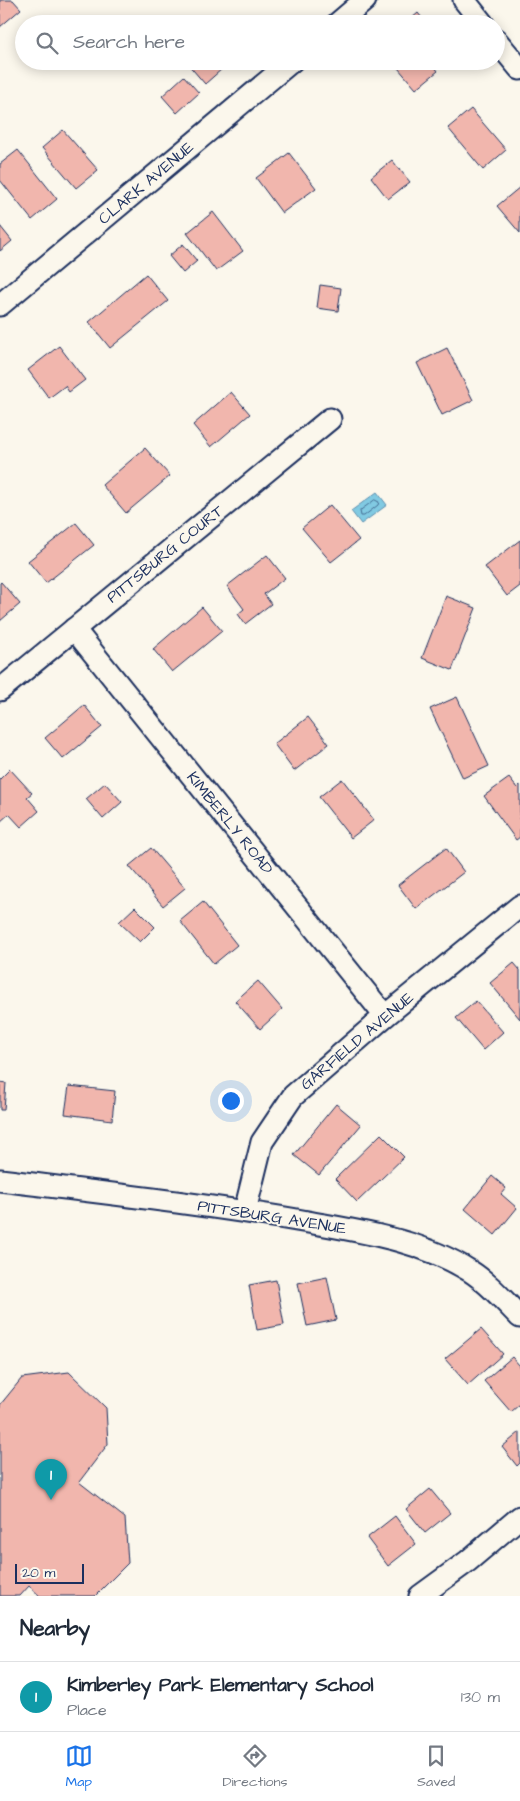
<!DOCTYPE html>
<style>
:root{--surface:#fff;--page:#f6f6f7;--text:#1f2937;--muted:#747a83;--line:#e0e1e3;--accent:#1a73e8}
body{margin:0;font-family:"Architects Daughter",sans-serif;background:var(--page);color:var(--text)}
.scale{position:absolute;left:15px;bottom:12px;width:69px;box-sizing:border-box;padding-left:5px;border:2px solid #1b2f5e;border-top:0;font-size:14px;line-height:18px;white-space:nowrap;color:#1b2f5e;-webkit-text-stroke:4px #fbf7ec;paint-order:stroke}
.you{position:absolute;left:230px;top:1100px;width:18px;height:18px;margin:-12px;border:4px solid #fff;border-radius:50%;background:#1a73e8;box-shadow:0 0 0 8px #1a73e833}
.badge{display:grid;place-items:center;width:32px;height:32px;border-radius:50%;background:var(--accent);color:#fff;font-size:16px;font-weight:700}
.pin{position:absolute;translate:-50% -41px;filter:drop-shadow(0 1px 2px #0008)}
.pin::after{content:'';position:absolute;top:26px;width:18px;height:15px;background:inherit;clip-path:polygon(0 0,100% 0,50% 100%)}
.list{margin:0;padding:0;list-style:none}
h2{display:flex;justify-content:space-between;align-items:center;height:65px;margin:0;padding:0 20px;font-size:21px}
h2 small{font-size:16px;font-weight:400;color:var(--muted)}
.list li{display:grid;grid-template-columns:32px 1fr auto;gap:15px;align-items:center;box-sizing:border-box;height:70px;padding:0 20px;border-top:1px solid var(--line)}
.list b{display:block;font-size:19px;white-space:nowrap}
.list p{margin:0;font-size:16px;white-space:nowrap;color:var(--muted)}
.list em{font-size:16px;font-style:normal;color:var(--muted)}
.icon{flex:none;width:28px;height:28px;fill:none;stroke:currentColor;stroke-width:2;stroke-linecap:round;stroke-linejoin:round}
.map{position:relative;flex:none;width:520px;height:1596px;overflow:hidden}
.search{position:absolute;background:var(--surface);box-shadow:0 2px 12px #0003;left:15px;right:15px;top:15px;height:55px;display:flex;align-items:center;gap:12px;box-sizing:border-box;padding:0 18px;border-radius:28px;color:var(--muted);font-size:19px}
.sheet{height:135px;background:var(--surface)}
nav{display:flex;justify-content:space-around;align-items:center;box-sizing:border-box;height:70px;border-top:1px solid var(--line);background:var(--surface);font-size:14px;color:var(--muted)}
nav a{display:grid;justify-items:center;gap:2px}
nav .on{color:var(--accent)}
.map>svg:first-child{display:block}
.water{fill:#81cae2;stroke:#588cad}
.lines{fill:none;stroke-linecap:round;stroke-linejoin:round}
.shore{stroke:#446d93;stroke-width:1}
.building{fill:#f1b6ad;stroke:#1b2f5e}
.minor-casing{stroke:#1b2f5e;stroke-width:25}
.minor{stroke:#fbf7ec;stroke-width:21}
.labels{text-anchor:middle;dominant-baseline:central;stroke-width:4;stroke-linejoin:round;paint-order:stroke}
.street-label{font-size:16px;fill:#1b2f5e;stroke:#fbf7ec}
</style>
<div class="map">
<svg width="520" height="1596" viewBox="0 0 520 1596">
<rect width="100%" height="100%" fill="#fbf7ec"/>
<filter id="ink" filterUnits="userSpaceOnUse"><feTurbulence type="fractalNoise" baseFrequency=".02" numOctaves="2"/><feDisplacementMap in="SourceGraphic" scale="10" xChannelSelector="R" yChannelSelector="G"/><feConvolveMatrix kernelMatrix="1 2 1 2 8 2 1 2 1" color-interpolation-filters="sRGB"/></filter>
<g filter="url(#ink)">
<!-- water -->
<path class="water" d="M377,492l10,13 -26,19 -10,-13z"/>
<g class="lines">
<!-- shore -->
<path class="shore" d="M375,500l4,2 -1,3 -14,11h-3l-1,-5z"/>
</g>
<!-- building -->
<g class="building">
<path d="M0,0h13l8,9 -21,18z"/>
<path d="M418,13l9,11h-22z"/>
<path d="M190,61h41l-26,23 -18,-21z"/>
<path d="M392,61h38l8,10 -22,18z"/>
<path d="M184,76l15,17 -22,20 -15,-17z"/>
<path d="M471,109l35,41 -23,20 -35,-42z"/>
<path d="M63,130l35,40 -22,18 -34,-40z"/>
<path d="M18,150l39,49 -25,21 -32,-40v-16z"/>
<path d="M289,153l27,35 -34,25 -26,-35z"/>
<path d="M392,160l18,22 -22,17 -17,-22z"/>
<path d="M520,187v46l-23,-27z"/>
<path d="M213,212l30,39 -27,20 -29,-38z"/>
<path d="M0,226l12,15 -12,10z"/>
<path d="M183,244l14,17 -14,12 -14,-17z"/>
<path d="M146,274l22,27 -58,47 -21,-26z"/>
<path d="M320,285l21,3 -3,23 -21,-3z"/>
<path d="M59,346l26,34 -16,12 -4,-6 -16,12 -21,-28z"/>
<path d="M447,348l26,52 -31,15 -25,-52z"/>
<path d="M231,392l19,22 -39,33 -18,-22z"/>
<path d="M145,448l25,28 -44,37 -24,-28z"/>
<path d="M330,505l29,35 -28,22 -29,-34z"/>
<path d="M76,523l18,22 -48,38 -18,-22z"/>
<path d="M520,540v46l-13,10 -22,-29z"/>
<path d="M267,555l18,23 -21,16 7,10 -26,20 -7,-10 6,-5 -17,-23z"/>
<path d="M1,582l19,22 -20,17v-38z"/>
<path d="M446,596l30,12 -24,62 -30,-12z"/>
<path d="M202,607l20,24 -50,41 -19,-23z"/>
<path d="M457,697l32,69 -26,12 -33,-69z"/>
<path d="M84,705l18,22 -39,32 -18,-21z"/>
<path d="M308,717l21,27 -35,27 -20,-27z"/>
<path d="M10,769l22,24 -5,4 12,14 -18,16 -12,-13 -9,8v-43z"/>
<path d="M509,778l8,10 3,-3v52l-4,3 -32,-44z"/>
<path d="M342,779l32,41 -23,18 -32,-41z"/>
<path d="M105,783l17,19 -19,17 -17,-20z"/>
<path d="M151,848l34,40 -22,18 -34,-40z"/>
<path d="M446,848l18,24 -48,37 -18,-24z"/>
<path d="M203,902l34,43 -23,19 -34,-43z"/>
<path d="M135,907l20,20 -15,15 -21,-20z"/>
<path d="M514,963l6,7v49l-30,-36z"/>
<path d="M258,981l24,28 -22,20 -25,-28z"/>
<path d="M476,1001l27,31 -20,18 -27,-32z"/>
<path d="M0,1082l6,1 -2,27h-4z"/>
<path d="M69,1086l46,5 -3,29 -47,-6z"/>
<path d="M336,1104l25,21 -42,50 -25,-20z"/>
<path d="M381,1134l23,23 -47,45 -22,-23z"/>
<path d="M492,1176l14,12 -5,6 16,14 -22,27 -30,-26z"/>
<path d="M327,1277l9,43 -29,6 -9,-43z"/>
<path d="M276,1280l8,45 -27,5 -8,-45z"/>
<path d="M481,1329l22,25 -35,31 -23,-26z"/>
<path d="M512,1357l8,9v38l-9,8 -27,-31z"/>
<path d="M69,1372l37,36 2,36 -29,38 46,36 3,45 -33,33h-55l-11,-10 -9,10h-20v-191l22,-27z"/>
<path d="M520,1432v31l-3,3 -15,-19z"/>
<path d="M430,1489l20,24 -25,20 -19,-24z"/>
<path d="M395,1516l21,28 -28,22 -21,-28z"/>
</g>
<g class="lines">
<defs>
<g id="minor">
<path d="M464,0l19,24"/>
<path d="M337,24l28,-24"/>
<path d="M496,40l24,29"/>
<path d="M0,305l292,-244"/>
<path d="M74,629l311,387"/>
<path d="M0,690l330,-271"/>
<path d="M0,1180c103,13 206,24 308,42 55,10 113,18 162,49 19,12 34,30 50,46"/>
<path d="M245,1211l17,-69 31,-46 92,-80 135,-110"/>
<path d="M420,1596l48,-35 52,-44"/>
</g>
</defs>
<!-- minor casing -->
<use href="#minor" class="minor-casing"/>
<!-- minor -->
<use href="#minor" class="minor"/>
</g>
</g>
<g class="labels">
<!-- street labels -->
<g class="street-label">
<text transform="translate(146 183) rotate(-40)">CLARK AVENUE</text>
<text transform="translate(165 554) rotate(-39)">PITTSBURG COURT</text>
<text transform="translate(230 823) rotate(51)">KIMBERLY ROAD</text>
<text transform="translate(357 1041) rotate(-40)">GARFIELD AVENUE</text>
<text transform="translate(272 1217) rotate(9)">PITTSBURG AVENUE</text>
</g>
</g>
</svg>
<div class="scale">20 m</div>
<div class="you"></div>
<div class="pin badge" style="left:51px;top:1500px;background:#0f9aa8">1</div>
<div class="search"><svg class="icon" aria-label="search" viewBox="0 0 24 24"><circle cx="10" cy="10" r="6"/><path d="M15 15l6 6"/></svg>Search here</div>
</div>
<section class="sheet">
<h2>Nearby<small></small></h2>
<ul class="list">
<li><span class="badge" style="background:#0f9aa8">1</span><div><b>Kimberley Park Elementary School</b><p>Place</p></div><em>130 m</em></li>
</ul>
</section>
<nav>
<a class="on"><svg class="icon" aria-label="map" viewBox="0 0 24 24"><path d="M3 6l6-2 6 2 6-2v14l-6 2-6-2-6 2zM9 4v14M15 6v14"/></svg>Map</a>
<a><svg class="icon" aria-label="directions" viewBox="0 0 24 24"><path d="M12 3l9 9-9 9-9-9zM9 14v-3h6M13 9l2 2-2 2"/></svg>Directions</a>
<a><svg class="icon" aria-label="saved" viewBox="0 0 24 24"><path d="M7 4h10v16l-5-4-5 4z"/></svg>Saved</a>
</nav>
